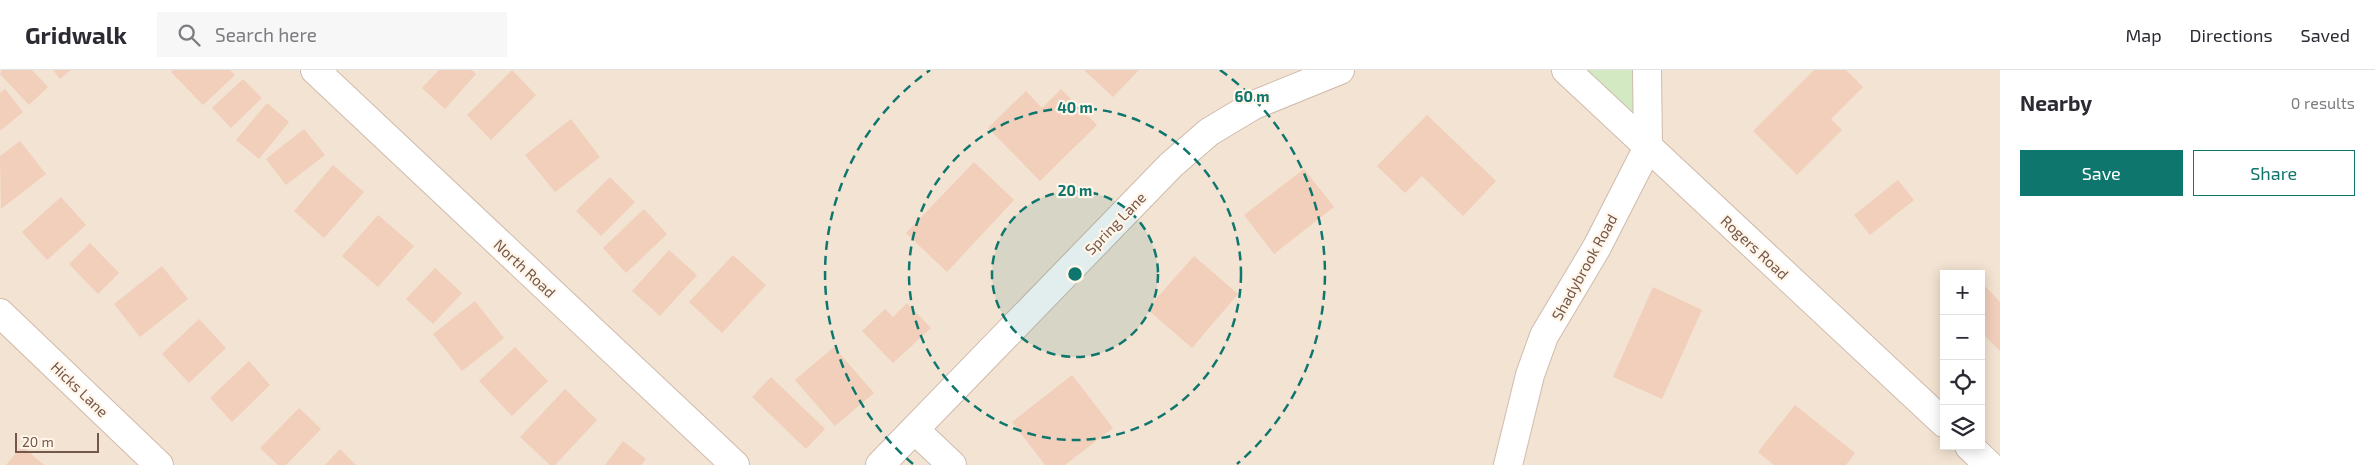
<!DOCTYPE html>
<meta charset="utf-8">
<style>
:root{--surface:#fff;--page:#f7f7f7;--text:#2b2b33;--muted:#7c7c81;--line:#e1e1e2;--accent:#0f766e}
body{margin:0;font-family:"Exo 2",sans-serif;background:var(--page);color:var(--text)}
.controls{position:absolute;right:15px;bottom:15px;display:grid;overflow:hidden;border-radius:0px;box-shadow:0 2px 12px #0003}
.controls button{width:45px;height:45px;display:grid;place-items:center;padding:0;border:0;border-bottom:1px solid var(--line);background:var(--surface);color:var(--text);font:25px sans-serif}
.scale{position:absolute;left:15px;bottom:12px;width:84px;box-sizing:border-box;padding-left:5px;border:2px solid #73574a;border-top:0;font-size:14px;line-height:18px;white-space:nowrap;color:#73574a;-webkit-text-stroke:4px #fff5e9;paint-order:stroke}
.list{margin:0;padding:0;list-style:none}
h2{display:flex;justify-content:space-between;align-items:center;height:65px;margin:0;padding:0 20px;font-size:21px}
h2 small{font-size:16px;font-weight:400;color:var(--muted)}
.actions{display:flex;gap:10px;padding:15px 20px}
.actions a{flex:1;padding:11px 0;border:1px solid var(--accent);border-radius:0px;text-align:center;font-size:18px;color:var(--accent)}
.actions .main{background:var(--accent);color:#fff}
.icon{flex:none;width:28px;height:28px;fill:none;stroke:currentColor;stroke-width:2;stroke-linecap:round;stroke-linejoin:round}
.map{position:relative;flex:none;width:2000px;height:395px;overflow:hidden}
header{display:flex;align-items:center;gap:30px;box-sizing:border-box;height:70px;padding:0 25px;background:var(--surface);border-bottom:1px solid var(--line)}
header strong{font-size:24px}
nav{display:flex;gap:28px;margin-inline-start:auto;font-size:18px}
.search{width:350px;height:45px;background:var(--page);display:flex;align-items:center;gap:12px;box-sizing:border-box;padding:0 18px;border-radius:0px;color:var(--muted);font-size:19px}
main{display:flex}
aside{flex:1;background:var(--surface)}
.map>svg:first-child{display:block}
.residential{fill:#f3e3d2;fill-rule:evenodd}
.green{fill:#d3e9c2}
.building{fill:#f1cfbb}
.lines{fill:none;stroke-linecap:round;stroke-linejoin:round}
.minor-casing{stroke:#cfbbad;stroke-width:30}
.secondary-casing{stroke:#d2baaa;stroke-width:30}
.minor{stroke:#fff;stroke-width:28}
.secondary{stroke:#fff;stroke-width:28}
.ring{fill:none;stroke:#0f766e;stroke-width:2.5;stroke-dasharray:9 6}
.labels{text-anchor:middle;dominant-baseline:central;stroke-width:4.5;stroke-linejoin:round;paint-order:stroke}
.street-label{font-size:15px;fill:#73574a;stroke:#fff5e9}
.centre{fill:#0f766e;stroke:#fff5e9;stroke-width:2.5}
.ring-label{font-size:15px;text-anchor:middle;font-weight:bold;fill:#0f766e;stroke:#fff5e9;stroke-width:4.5;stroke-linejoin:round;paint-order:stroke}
</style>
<header>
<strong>Gridwalk</strong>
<div class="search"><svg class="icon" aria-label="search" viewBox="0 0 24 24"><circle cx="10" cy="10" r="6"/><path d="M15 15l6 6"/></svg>Search here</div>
<nav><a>Map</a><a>Directions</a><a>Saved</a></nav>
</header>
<main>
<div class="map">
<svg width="2000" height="395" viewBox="0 0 2000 395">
<rect width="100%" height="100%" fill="#fcf1e3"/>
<!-- residential -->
<path class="residential" d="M0,0h2000v395h-2000zM1944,204h37v172h-37z"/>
<!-- green -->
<path class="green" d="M1575,0h66l2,63z"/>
<!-- building -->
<g class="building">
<path d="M2,0h30l16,17 -19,18 -29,-31z"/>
<path d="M53,0h18l-11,9z"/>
<path d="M174,0h56l5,5 -32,30 -32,-33z"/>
<path d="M439,0h33l4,4 -31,35 -23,-21z"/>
<path d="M512,0l24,25 -45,45 -24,-25z"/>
<path d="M1084,0h55l-26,27z"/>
<path d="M1814,0h32l17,17 -32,32 11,11 -45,45 -44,-44z"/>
<path d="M243,9l19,19 -31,30 -19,-20z"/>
<path d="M5,19l18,23 -23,19v-38z"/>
<path d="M1061,19l36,36 -57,56 -52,-53 38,-37 16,17z"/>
<path d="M267,33l22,19 -30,37 -23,-19z"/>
<path d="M1427,45l69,66 -33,35 -41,-40 -17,17 -28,-27z"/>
<path d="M571,49l29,38 -45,35 -30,-37z"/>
<path d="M304,59l21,26 -39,30 -20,-26z"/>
<path d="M20,71l26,33 -45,35 -1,-53z"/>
<path d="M974,92l40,38 -67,72 -41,-39z"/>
<path d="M333,95l31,27 -40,46 -30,-27z"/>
<path d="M1304,99l30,38 -60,47 -30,-39z"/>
<path d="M610,107l25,25 -34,34 -25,-25z"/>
<path d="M1898,110l16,20 -44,35 -16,-20z"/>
<path d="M61,127l25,28 -39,35 -25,-28z"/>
<path d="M644,139l23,25 -41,39 -23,-25z"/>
<path d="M378,145l36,31 -36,41 -36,-31z"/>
<path d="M90,173l29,30 -21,21 -29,-30z"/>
<path d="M669,180l28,25 -37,41 -28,-25z"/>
<path d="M733,185l33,30 -44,48 -33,-31z"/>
<path d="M1194,186l44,38 -46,54 -45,-39z"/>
<path d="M162,196l26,33 -48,38 -26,-33z"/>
<path d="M435,198l27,25 -29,31 -27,-25z"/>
<path d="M1985,216l15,16v49l-19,-19v-42z"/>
<path d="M1653,217l49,23 -40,89 -49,-22z"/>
<path d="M475,231l29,37 -42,33 -29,-37z"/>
<path d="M907,233l24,25 -38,35 -31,-32 23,-22 8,8z"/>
<path d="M199,249l27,29 -37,35 -27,-29z"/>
<path d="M515,277l33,34 -36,35 -33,-35z"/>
<path d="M834,277l40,46 -39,33 -40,-46z"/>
<path d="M249,291l21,24 -38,37 -22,-24z"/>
<path d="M1072,305l41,53 -48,37h-20l-33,-43z"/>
<path d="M771,307l54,52 -19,20 -54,-52z"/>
<path d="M565,319l32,31 -42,45h-5l-30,-28z"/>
<path d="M1795,335l60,48 -9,12h-72l-16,-13z"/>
<path d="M299,338l22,21 -35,36h-8l-18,-17z"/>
<path d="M623,371l23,18 -5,6h-36z"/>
<path d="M22,376l22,19h-38z"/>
<path d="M340,379l16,16h-31z"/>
</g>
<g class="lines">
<defs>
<g id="minor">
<path d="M315,0l420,395"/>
<path d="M1566,0l378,353"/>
<path d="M915,360l37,35"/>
<path d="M1969,376l20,19"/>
<path d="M880,395l291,-300 38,-33 45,-27 86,-35"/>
<path d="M1508,395l22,-90 14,-39 53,-89 51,-100 -1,-77"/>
</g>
<path id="secondary" d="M0,243l159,152"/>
</defs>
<!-- minor casing -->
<use href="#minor" class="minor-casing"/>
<!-- secondary casing -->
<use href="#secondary" class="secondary-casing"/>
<!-- minor -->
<use href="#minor" class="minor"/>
<!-- secondary -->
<use href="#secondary" class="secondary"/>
</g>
<!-- distance rings -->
<circle cx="1075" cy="204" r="83" fill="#0f766e" fill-opacity=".12"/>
<g class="ring">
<circle cx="1075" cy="204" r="83"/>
<circle cx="1075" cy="204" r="166"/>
<path d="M913 394A250 250 0 0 1 930 0M1220 0A250 250 0 0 1 1237 394"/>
</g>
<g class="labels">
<!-- street labels -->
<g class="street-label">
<text transform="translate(1115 153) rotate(-46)">Spring Lane</text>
<text transform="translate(1755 177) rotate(43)">Rogers Road</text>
<text transform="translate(1584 197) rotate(-61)">Shadybrook Road</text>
<text transform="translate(525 198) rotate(43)">North Road</text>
<text transform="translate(80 319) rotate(44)">Hicks Lane</text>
</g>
</g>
<circle cx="1075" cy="204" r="8" class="centre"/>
<g class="ring-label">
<text x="1252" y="32">60 m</text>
<text x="1075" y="43">40 m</text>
<text x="1075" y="126">20 m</text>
</g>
</svg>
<div class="controls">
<button>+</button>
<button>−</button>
<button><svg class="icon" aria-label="locate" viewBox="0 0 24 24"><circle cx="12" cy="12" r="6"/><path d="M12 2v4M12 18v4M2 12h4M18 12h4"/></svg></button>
<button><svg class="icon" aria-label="layers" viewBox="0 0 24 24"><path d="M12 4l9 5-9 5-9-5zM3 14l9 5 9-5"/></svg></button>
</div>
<div class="scale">20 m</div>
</div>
<aside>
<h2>Nearby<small>0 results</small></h2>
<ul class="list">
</ul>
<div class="actions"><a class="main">Save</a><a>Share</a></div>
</aside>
</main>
